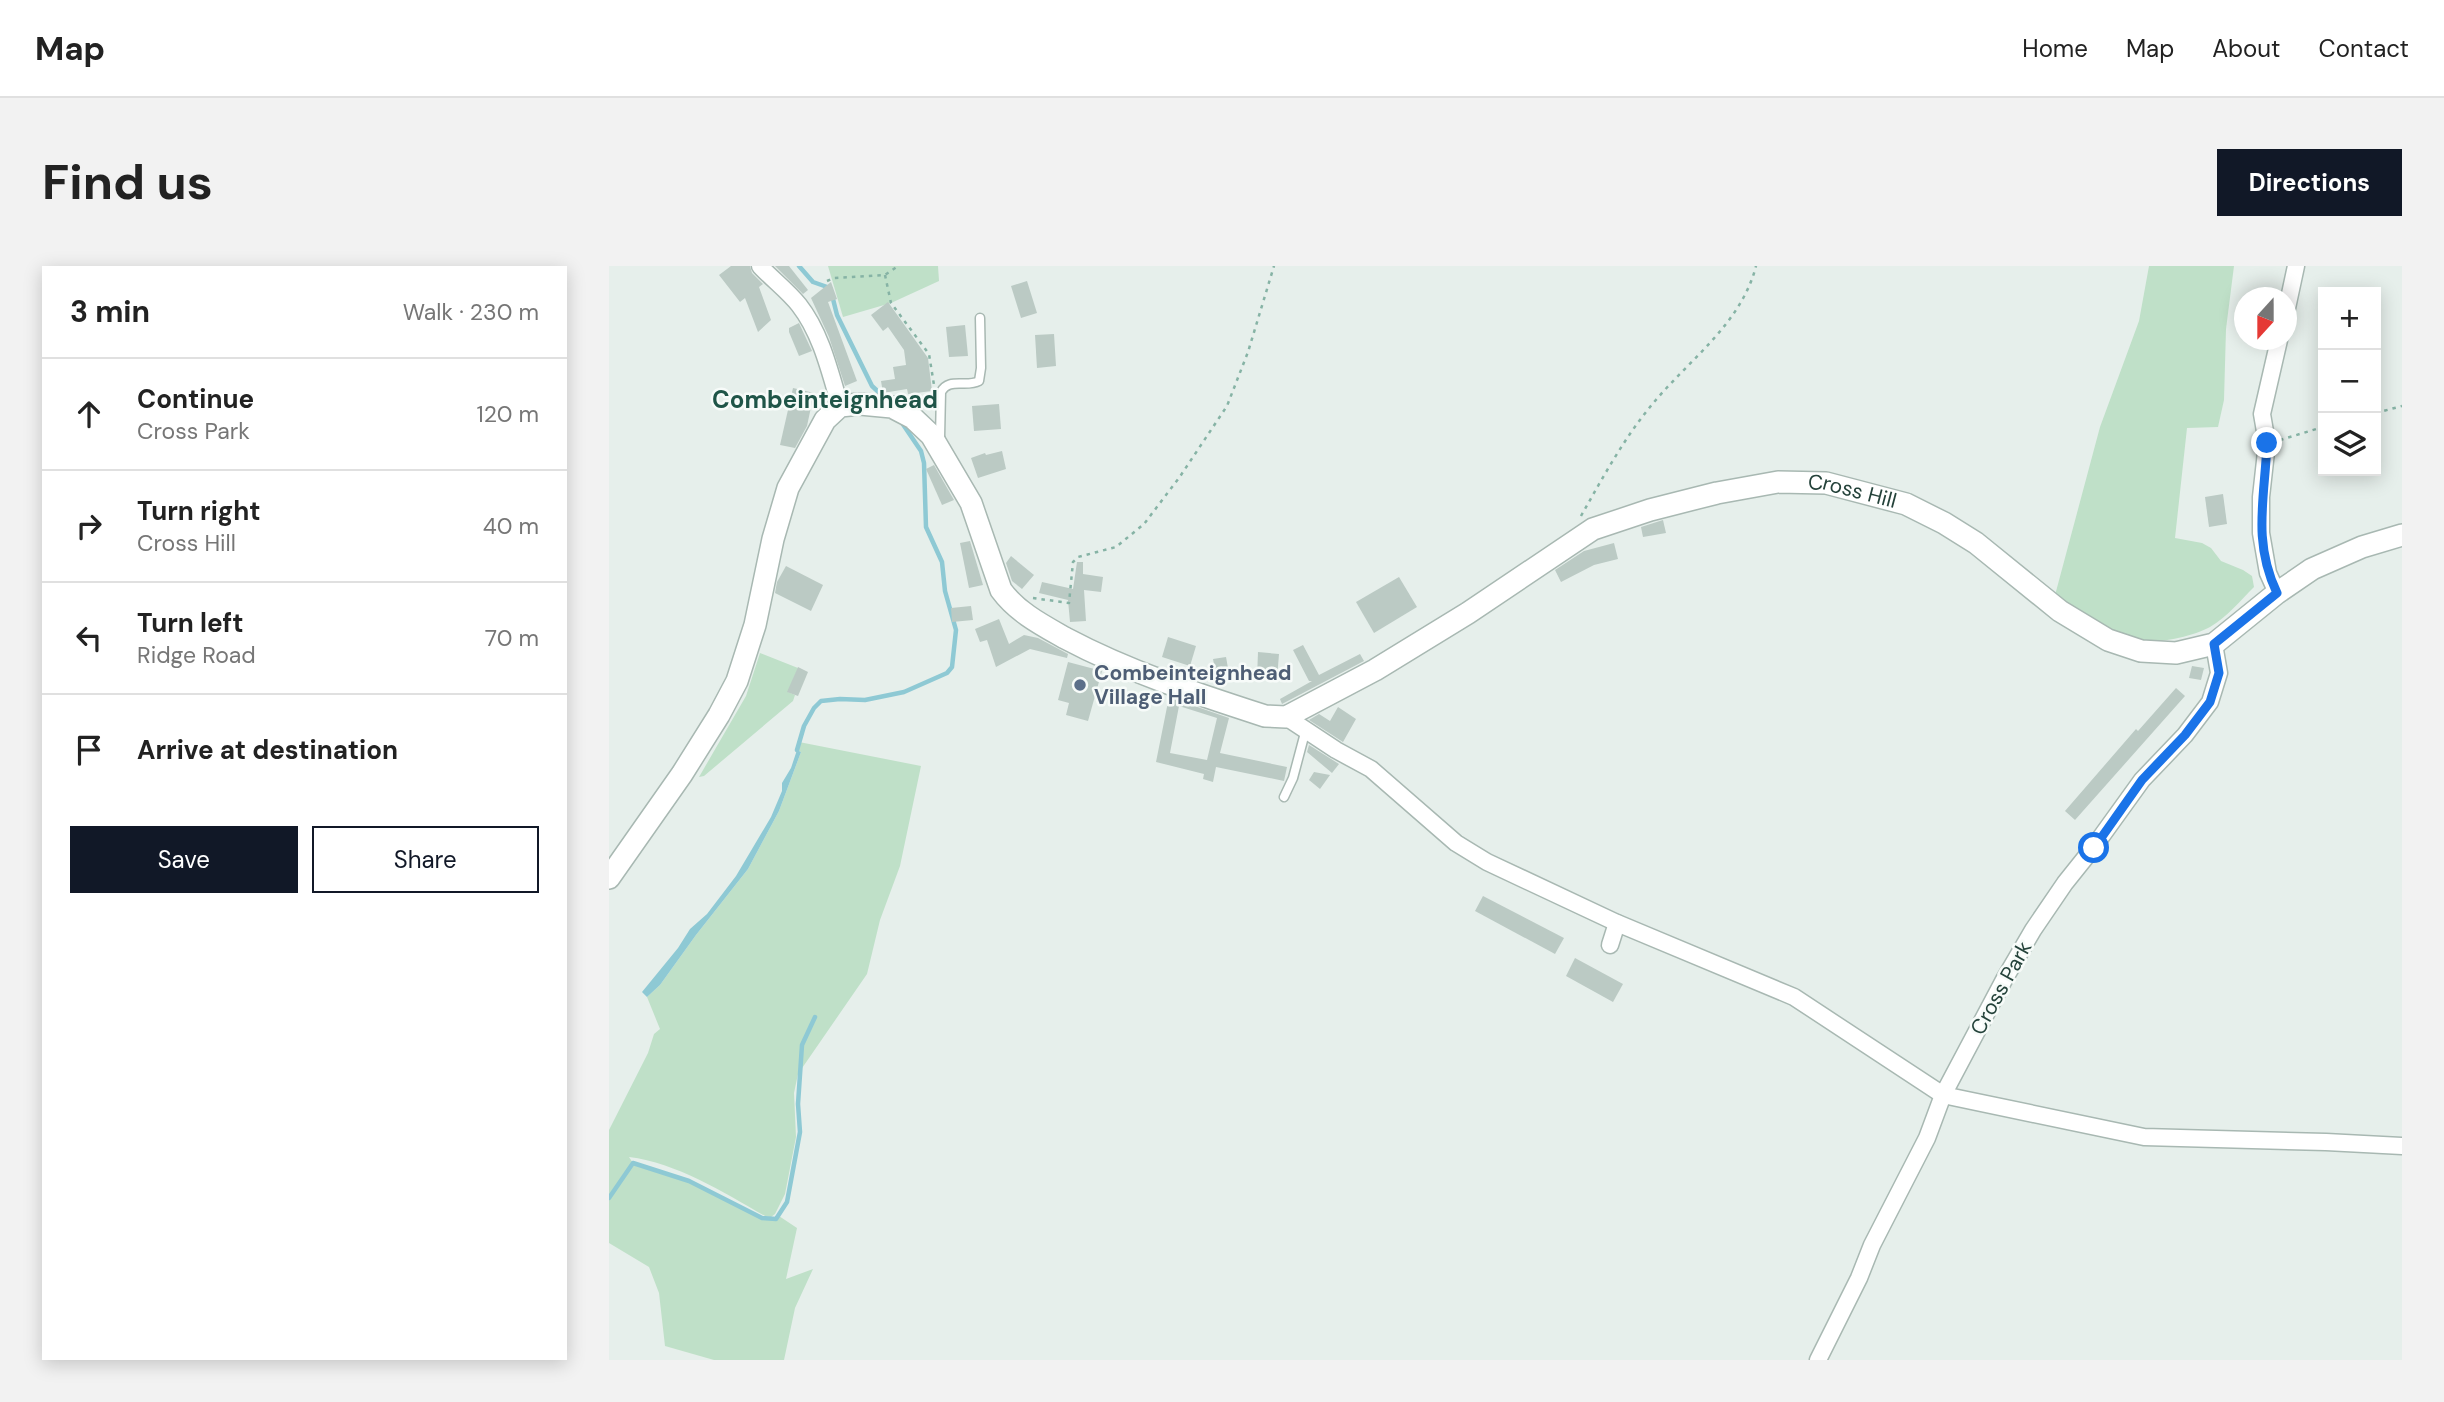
<!DOCTYPE html>
<meta charset="utf-8">
<style>
:root{--surface:#fff;--page:#f2f2f2;--text:#222;--muted:#767676;--line:#e0e0e0;--accent:#111827}
body{margin:0;font-family:"DM Sans",sans-serif;background:var(--page);color:var(--text)}
.controls{position:absolute;right:21px;top:21px;display:grid;overflow:hidden;border-radius:0px;box-shadow:0 4px 18px #0003}
.controls button{width:63px;height:63px;display:grid;place-items:center;padding:0;border:0;border-bottom:2px solid var(--line);background:var(--surface);color:var(--text);font:35px sans-serif}
.compass{position:absolute;left:1625px;top:21px;width:63px;height:63px;border-radius:50%;background:var(--surface);box-shadow:0 4px 18px #0003;rotate:201deg}
.stop{position:absolute;width:21px;height:21px;margin:-16px;border:5px solid #1a73e8;border-radius:50%;background:#fff}
.stop.end{background:#1a73e8;border-color:#fff;box-shadow:0 2px 7px #0008}
.list{margin:0;padding:0;list-style:none}
h2{display:flex;justify-content:space-between;align-items:center;height:91px;margin:0;padding:0 28px;font-size:30px}
h2 small{font-size:23px;font-weight:400;color:var(--muted)}
.list li{display:grid;grid-template-columns:46px 1fr auto;gap:21px;align-items:center;box-sizing:border-box;height:112px;padding:0 28px;border-top:2px solid var(--line)}
.list b{display:block;font-size:26px;white-space:nowrap}
.list p{margin:0;font-size:23px;white-space:nowrap;color:var(--muted)}
.list em{font-size:23px;font-style:normal;color:var(--muted)}
.actions{display:flex;gap:14px;padding:21px 28px}
.actions a{flex:1;padding:16px 0;border:2px solid var(--accent);border-radius:0px;text-align:center;font-size:24px;color:var(--accent)}
.actions .main{background:var(--accent);color:#fff}
.icon{flex:none;width:38px;height:38px;fill:none;stroke:currentColor;stroke-width:2;stroke-linecap:round;stroke-linejoin:round}
.map{position:relative;flex:none;width:1793px;height:1094px;overflow:hidden;border-radius:0px}
header{display:flex;align-items:center;gap:42px;box-sizing:border-box;height:98px;padding:0 35px;background:var(--surface);border-bottom:2px solid var(--line)}
header strong{font-size:33px}
nav{display:flex;gap:38px;margin-inline-start:auto;font-size:24px}
.intro{display:flex;align-items:center;justify-content:space-between;box-sizing:border-box;height:168px;padding:0 42px}
h1{margin:0;font-size:49px}
.button{padding:18px 32px;border-radius:0px;background:var(--accent);color:#fff;font-size:24px;font-weight:700}
main{display:flex;gap:42px;padding:0 42px}
aside{flex:1;background:var(--surface);border-radius:0px;box-shadow:0 4px 18px #0003}
.map>svg:first-child{display:block}
.green{fill:#bfe0c8}
.water{fill:#8ec9d4}
.lines{fill:none;stroke-linecap:round;stroke-linejoin:round}
.stream{stroke:#8ec9d4;stroke-width:4.5}
.building{fill:#bbcac4;fill-rule:evenodd}
.service-casing{stroke:#a8b8b2;stroke-width:11}
.minor-casing{stroke:#a8b8b2;stroke-width:19}
.tertiary-casing{stroke:#a8b8b2;stroke-width:24}
.path{stroke:#86b3a5;stroke-width:2.5;stroke-dasharray:3.5 5;stroke-linecap:butt}
.service{stroke:#fff;stroke-width:8}
.minor{stroke:#fff;stroke-width:16}
.tertiary{stroke:#fff;stroke-width:21}
.route{stroke:#1a73e8;stroke-width:9}
.service-dot{fill:#5c6f8a;stroke:#f7fbf9;stroke-width:2.5}
.labels{text-anchor:middle;dominant-baseline:central;stroke-width:5;stroke-linejoin:round;paint-order:stroke}
.street-label{font-size:21px;fill:#24423a;stroke:#f7fbf9}
.service-label{font-size:21px;font-weight:bold;fill:#4e5e75;stroke:#f7fbf9;text-anchor:start}
.quarter-label{font-size:24px;font-weight:bold;fill:#1f5548;stroke:#f7fbf9}
</style>
<header>
<strong>Map</strong>
<nav><a>Home</a><a>Map</a><a>About</a><a>Contact</a></nav>
</header>
<div class="intro"><h1>Find us</h1><a class="button">Directions</a></div>
<main>
<aside>
<h2>3 min<small>Walk · 230 m</small></h2>
<ul class="list">
<li><svg class="icon" aria-label="ahead" viewBox="0 0 24 24"><path d="M12 20V5M6 11l6-6 6 6"/></svg><div><b>Continue</b><p>Cross Park</p></div><em>120 m</em></li>
<li><svg class="icon" aria-label="right" viewBox="0 0 24 24"><path d="M7 20v-9h11M14 6l5 5-5 5"/></svg><div><b>Turn right</b><p>Cross Hill</p></div><em>40 m</em></li>
<li><svg class="icon" aria-label="left" viewBox="0 0 24 24"><path d="M17 20v-9H6M10 6l-5 5 5 5"/></svg><div><b>Turn left</b><p>Ridge Road</p></div><em>70 m</em></li>
<li><svg class="icon" aria-label="arrive" viewBox="0 0 24 24"><path d="M6 21V4h12l-3 4 3 4H6"/></svg><div><b>Arrive at destination</b></div></li>
</ul>
<div class="actions"><a class="main">Save</a><a>Share</a></div>
</aside>
<div class="map">
<svg width="1793" height="1094" viewBox="0 0 1793 1094">
<rect width="100%" height="100%" fill="#e6efeb"/>
<!-- green -->
<g class="green">
<path d="M219,0h110l1,15 -48,22 -48,14z"/>
<path d="M1540,0h85l-8,63 -2,71 -6,27 -31,1 -12,110 27,5 9,5 10,13 22,9 9,6 2,11c-14,14 -27,30 -44,40 -16,9 -50,16 -68,15 -26,-3 -65,-30 -88,-43l46,-172 39,-106z"/>
<path d="M151,387l38,15 -10,24 7,3 -2,6 -89,75 -5,1 47,-81z"/>
<path d="M190,476l122,24 -21,100 -20,54 -13,54 -69,100 -4,19 2,44 -11,57 -10,20 -4,3 -6,-1c-42,-24 -88,-53 -136,-59l4,6 56,18 73,37 12,2 5,-4 18,12 -11,51 27,-10 -18,39 -11,52h-70l-49,-14 -6,-53 -10,-26 -40,-24v-113l39,-77 6,-19 6,-5 -13,-32 13,-12 36,-50 52,-66 31,-58 22,-59 -4,-2z"/>
</g>
<!-- water -->
<path class="water" d="M188,484l4,2 -22,59 -31,58 -52,66 -36,50 -13,12 -5,-5 36,-44 12,-19 17,-15 29,-38 35,-59 11,-26v-8l9,-15z"/>
<g class="lines">
<!-- stream -->
<g class="stream">
<path d="M190,0l14,16 17,6"/>
<path d="M223,29l5,20 35,71 13,12"/>
<path d="M188,484l7,-24 10,-18 7,-7 19,-2 25,1 39,-8 43,-19 5,-6 4,-37 -11,-39 -3,-29 -16,-35 -2,-64 -3,-12 -21,-31"/>
<path d="M0,932l24,-35 56,18 73,37 14,1 11,-17 13,-70 -2,-28 4,-59 13,-28"/>
</g>
</g>
<!-- building -->
<g class="building">
<path d="M122,0h19l2,7 11,11 -4,3 12,33 -13,12 -13,-34 -5,4 -21,-27z"/>
<path d="M166,0h14l19,24 -5,4z"/>
<path d="M418,15l10,32 -16,5 -10,-32z"/>
<path d="M222,16l6,17 -9,3 29,79 -12,5 -16,-49 -18,-39z"/>
<path d="M279,36l40,56 4,33 -24,3 -1,-5 -24,4 -2,-12 14,-2 -2,-12 13,-2 -2,-15 -16,-23 -5,4 -12,-16z"/>
<path d="M190,57l13,28 -13,5 -10,-24v-4z"/>
<path d="M356,59l3,31 -19,1 -3,-30z"/>
<path d="M445,68l2,32 -19,2 -2,-33z"/>
<path d="M184,122l21,5 -7,33 -12,22 -15,-3z"/>
<path d="M390,138l2,25 -27,2 -2,-25z"/>
<path d="M393,185l4,18 -28,9 -7,-20 14,-5 1,2z"/>
<path d="M325,199l20,35 -12,5 -16,-36z"/>
<path d="M1614,228l4,30 -18,3 -4,-30z"/>
<path d="M1054,254l3,13 -23,4 -2,-10z"/>
<path d="M361,275l13,44 -14,3 -9,-45z"/>
<path d="M1005,277l4,16 -24,6 -33,17 -6,-12 29,-19z"/>
<path d="M402,290l23,19 -12,14 -10,-8 -6,-18z"/>
<path d="M468,296h6v12l20,3 -2,15 -17,-2 2,31 -16,1 -2,-22 -29,-7 3,-11 31,7z"/>
<path d="M177,300l37,19 -12,26 -36,-18 2,-11z"/>
<path d="M790,311l18,30 -43,26 -18,-31z"/>
<path d="M362,340l2,14 -21,2 -1,-14z"/>
<path d="M390,353l10,25 15,-9 14,3 30,16 -1,4 -37,-9 -34,18 -9,-27 -7,2 -5,-13z"/>
<path d="M559,371l28,9 -6,20 -28,-9z"/>
<path d="M694,379l16,30 41,-21 4,7 -82,43 -2,-5 32,-18h-3l-16,-31z"/>
<path d="M649,386l21,2 -2,25 -20,-1z"/>
<path d="M617,391l2,11 -13,2 -2,-11z"/>
<path d="M459,396l34,9 -14,50 -22,-6 3,-12 -11,-3z"/>
<path d="M1583,400l12,2 -3,12 -12,-2z"/>
<path d="M189,401l10,5 -10,24 -11,-4z"/>
<path d="M1567,422l9,8 -110,124 -10,-9 71,-82 2,2z"/>
<path d="M560,431l60,21 -9,35 67,14 -3,14 -68,-14 -3,15 -10,-3 1,-5 -48,-12zM570,440l38,12 -10,42 -37,-7z"/>
<path d="M729,441l18,12 -13,23 -34,-22 10,-6 11,7z"/>
<path d="M700,479l30,19 -7,9 -25,-21z"/>
<path d="M705,506l16,3 -10,14 -11,-9z"/>
<path d="M874,630l81,42 -9,16 -80,-43z"/>
<path d="M966,692l48,26 -10,18 -47,-26z"/>
</g>
<g class="lines">
<defs>
<g id="service">
<path d="M331,172l1,-46c8,-15 25,-4 38,-11l2,-13 -1,-50"/>
<path d="M675,531l9,-19 13,-49"/>
</g>
<g id="minor">
<path d="M151,0c12,13 28,25 39,39 22,28 31,67 41,101"/>
<path d="M1678,42l9,-42"/>
<path d="M1668,327l-9,-20 -7,-40v-36l6,-54 -5,-29 17,-74"/>
<path d="M677,451l50,33 35,19 85,74 31,19 130,61 177,74 149,98 201,42 182,5 76,4"/>
<path d="M1001,679l7,-22"/>
<path d="M1209,1094l41,-82 13,-33 55,-107 16,-43 62,-117 28,-48 32,-47 28,-35 49,-68 43,-45 25,-33 9,-29 -5,-29"/>
</g>
<g id="tertiary">
<path id="s1" d="M0,612l73,-104 37,-59 18,-34 18,-56 18,-86 15,-51 37,-68 15,-14 20,-2 32,3 21,11 18,17 40,68 30,87c16,22 41,35 64,48 64,34 132,56 200,78l21,1 89,-47 93,-57 125,-84 57,-19 67,-17 61,-11 48,1 80,21 38,19 32,20 84,68 48,29 33,11 35,2 38,-9 63,-51 35,-24 50,-22 40,-12"/>
</g>
</defs>
<!-- service casing -->
<use href="#service" class="service-casing"/>
<!-- minor casing -->
<use href="#minor" class="minor-casing"/>
<!-- tertiary casing -->
<use href="#tertiary" class="tertiary-casing"/>
<!-- path -->
<g class="path">
<path d="M276,9l6,28 38,51 5,31"/>
<path d="M218,15l7,-3 51,-3 13,-9"/>
<path d="M1767,147l26,-7"/>
<path d="M1671,174l43,-13"/>
<path d="M972,250c21,-37 42,-76 69,-109 37,-46 91,-82 106,-141"/>
<path d="M424,332l36,5 4,-41 5,-5 38,-10 28,-23 35,-46 48,-72 21,-54 26,-86"/>
</g>
<!-- service -->
<use href="#service" class="service"/>
<!-- minor -->
<use href="#minor" class="minor"/>
<!-- tertiary -->
<use href="#tertiary" class="tertiary"/>
</g>
<g class="lines">
<!-- route -->
<path class="route" d="M1485,582l48,-68 43,-45 25,-33 9,-29 -5,-29 63,-51c-25,-52 -12,-96 -10,-150"/>
</g>
<!-- markers -->
<circle class="service-dot" cx="471" cy="419" r="7"/>
<g class="labels">
<!-- street labels -->
<g class="street-label">
<text stroke="none"><textPath href="#s1" startOffset="1748">Cross Hill</textPath></text>
<text transform="translate(1392 722) rotate(-61)">Cross Park</text>
</g>
<!-- service labels -->
<g class="service-label">
<text x="485" y="407">Combeinteignhead<tspan x="485" dy="24">Village Hall</tspan></text>
</g>
<!-- quarter labels -->
<g class="quarter-label">
<text x="216" y="133">Combeinteignhead</text>
</g>
</g>
</svg>
<div class="controls">
<button>+</button>
<button>−</button>
<button><svg class="icon" aria-label="layers" viewBox="0 0 24 24"><path d="M12 4l9 5-9 5-9-5zM3 14l9 5 9-5"/></svg></button>
</div>
<svg class="compass" viewBox="-18 -18 36 36"><path d="M0-13l5 13h-10z" fill="#e53935"/><path d="M0 13l5-13h-10z" fill="#767676"/></svg>
<div class="stop" style="left:1485px;top:582px"></div>
<div class="stop end" style="left:1658px;top:177px"></div>
</div>
</main>
